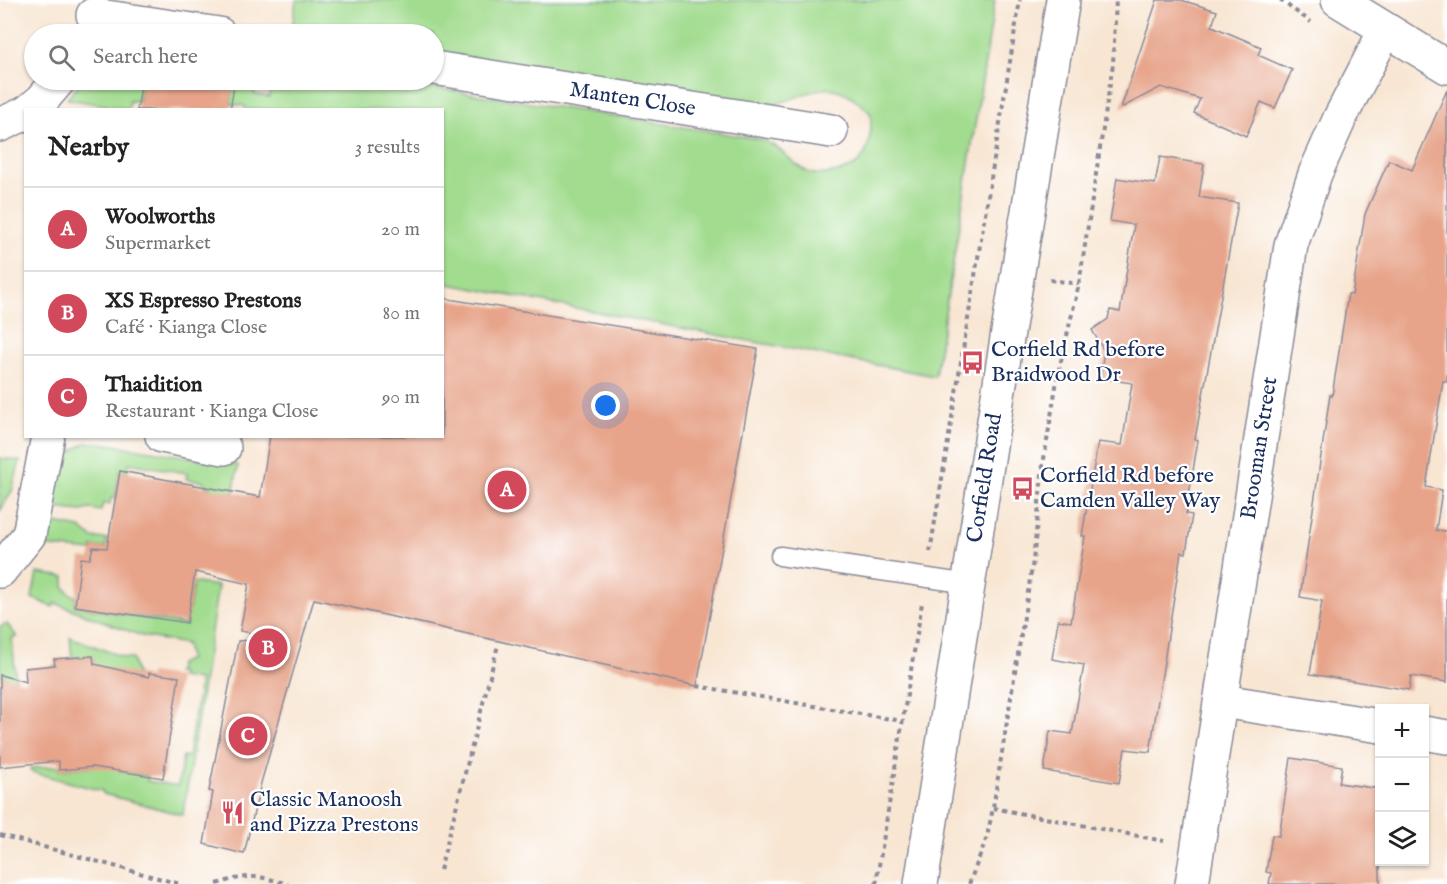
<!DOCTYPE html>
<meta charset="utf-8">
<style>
:root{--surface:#fff;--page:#f6f6f6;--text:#222;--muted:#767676;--line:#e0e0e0;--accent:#d1495b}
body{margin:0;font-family:"IM FELL English",serif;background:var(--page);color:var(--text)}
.controls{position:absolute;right:18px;bottom:18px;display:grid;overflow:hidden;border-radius:0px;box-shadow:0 2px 4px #0004}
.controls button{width:54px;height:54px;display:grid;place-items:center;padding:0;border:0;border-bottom:2px solid var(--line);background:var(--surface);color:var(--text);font:30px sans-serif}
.you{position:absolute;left:606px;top:406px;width:21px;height:21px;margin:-15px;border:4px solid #fff;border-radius:50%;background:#1a73e8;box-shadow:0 0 0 9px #1a73e833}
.badge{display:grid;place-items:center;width:39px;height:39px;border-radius:50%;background:var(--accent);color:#fff;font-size:20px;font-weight:700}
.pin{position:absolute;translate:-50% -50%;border:3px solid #fff;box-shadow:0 2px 6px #0006}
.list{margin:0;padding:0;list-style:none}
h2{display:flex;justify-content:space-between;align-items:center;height:78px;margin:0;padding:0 24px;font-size:26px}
h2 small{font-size:20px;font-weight:400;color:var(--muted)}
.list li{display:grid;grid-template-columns:39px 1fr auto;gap:18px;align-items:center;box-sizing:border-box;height:84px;padding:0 24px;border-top:2px solid var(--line)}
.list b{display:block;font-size:22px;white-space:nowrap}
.list p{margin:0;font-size:20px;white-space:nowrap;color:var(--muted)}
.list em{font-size:20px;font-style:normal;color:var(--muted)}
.icon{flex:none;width:33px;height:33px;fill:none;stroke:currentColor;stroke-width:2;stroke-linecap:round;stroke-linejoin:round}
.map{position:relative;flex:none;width:1447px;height:884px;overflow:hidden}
.search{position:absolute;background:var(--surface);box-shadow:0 2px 4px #0004;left:24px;top:24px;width:420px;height:66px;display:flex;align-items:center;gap:15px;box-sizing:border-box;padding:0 21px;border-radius:33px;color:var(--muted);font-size:22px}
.panel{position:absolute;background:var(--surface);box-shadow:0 2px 4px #0004;left:24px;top:108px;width:420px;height:330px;border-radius:0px}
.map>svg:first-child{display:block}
.green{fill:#a2dc8f;stroke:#5e8676;stroke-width:1.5}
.building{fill:#e7a48a}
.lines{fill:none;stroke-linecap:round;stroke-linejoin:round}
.service-casing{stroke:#8a8a98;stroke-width:21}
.minor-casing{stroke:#8a8a98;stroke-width:36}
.tertiary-casing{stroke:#8a8a98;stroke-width:36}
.path{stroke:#8a8a98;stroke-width:4;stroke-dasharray:4.5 4.5;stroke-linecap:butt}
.service{stroke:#fff;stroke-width:18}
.minor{stroke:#fff;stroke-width:33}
.tertiary{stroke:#fff;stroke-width:33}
.labels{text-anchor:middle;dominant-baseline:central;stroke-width:4.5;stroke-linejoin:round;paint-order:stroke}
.street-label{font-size:22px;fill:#1b2f5e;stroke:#fff}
.poi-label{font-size:22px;fill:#1b2f5e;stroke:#fff;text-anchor:start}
</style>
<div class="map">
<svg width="1447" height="884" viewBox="0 0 1447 884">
<rect width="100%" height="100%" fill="#fff"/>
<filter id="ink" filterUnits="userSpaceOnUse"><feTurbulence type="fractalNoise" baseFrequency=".0167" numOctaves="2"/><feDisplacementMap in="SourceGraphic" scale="12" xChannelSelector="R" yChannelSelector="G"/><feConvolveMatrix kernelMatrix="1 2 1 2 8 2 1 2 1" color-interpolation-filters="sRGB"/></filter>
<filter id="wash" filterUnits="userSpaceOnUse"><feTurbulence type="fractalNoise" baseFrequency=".008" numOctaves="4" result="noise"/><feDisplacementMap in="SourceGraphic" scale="24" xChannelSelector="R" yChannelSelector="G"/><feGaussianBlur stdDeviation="1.35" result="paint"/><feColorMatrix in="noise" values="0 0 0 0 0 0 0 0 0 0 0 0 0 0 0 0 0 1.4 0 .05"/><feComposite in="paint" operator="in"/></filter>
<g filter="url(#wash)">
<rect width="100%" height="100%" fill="#f8e6d3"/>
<!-- green -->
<g class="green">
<path d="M296,0h699l-60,376 -492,-93 -1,-173 -197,-1v-3l-14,-2 3,-23 -11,-1h33l-2,14 15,3 3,-15 -11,-2h124l374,59c6,2 12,5 17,8 11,8 20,20 34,26 9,3 19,1 28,-1 31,-6 33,-31 33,-58 -40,-43 -53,-21 -99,-9l-338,-53v-18h-110l-32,-5z"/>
<path d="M82,80h60l-4,21h-8l-2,8 -61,-10z"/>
<path d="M86,443h15l137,22 -14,83 -25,8 12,-69 -6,-1v-4l-19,-3 1,-6 -58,-10 -2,10 -7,-2 -5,27h-4l-1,6 -7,-1 -2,8 -11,-2 -9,2 -33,-4c7,-36 3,-46 38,-64z"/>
<path d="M0,458l20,3 -8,30 -12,20z"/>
<path d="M45,521l35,7 13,10 14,1 -2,9 -12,-1 -1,4 -50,-5z"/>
<path d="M37,573l28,4 -1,10 5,6 7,4 -1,9 111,19 7,-37 -5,-6 30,4 -35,229 -79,-21 -2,-3 -71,-19 -1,-4 29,-2v4l46,-5 -11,-104 -2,-5 -20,2 -2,-21 55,21h7l5,17 -18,96 29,5 -1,5 31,5 5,-30 5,1 11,-70v-7l-19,-3 1,-4h-5l3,-9 10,-5 -3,-15 -44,-8 -87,-33 -2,4 -21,-9z"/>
<path d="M7,624l10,13 -5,1 4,44 -16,-7v-49z"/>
</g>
<g id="blocks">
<!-- building -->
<g class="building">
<path d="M1157,0h24l36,11 -5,15 49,21 -3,8 34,15 -17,38 -14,-6 -15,34 -52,-23 6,-14 -39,-12 -40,21z"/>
<path d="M142,80h93l-5,30h-93z"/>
<path d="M1447,90v292l-4,-1 -17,106 16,3 -6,40 11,1v151l-36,-6 -2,14 -99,-16 12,-73 -22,-4 30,-202 2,1 16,-102 4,1 13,-81 24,-54 23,10z"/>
<path d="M1160,157l44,7 -5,33 39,6 -43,236 3,1 -12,74 6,1 -6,38 -5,-1 -31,200 -25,-3 -6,34 -75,-12 6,-40 22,3 12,-69 -32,-6 6,-39 13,2 14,-86h-3l16,-94 24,3 10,-62 -32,-5 4,-27 -12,-21 16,-11 2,-9 10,2 14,-87 -24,-4 7,-43 38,6z"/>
<path d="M442,298l316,51 -61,337 -383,-87 -53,184 -17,71 -40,-10 9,-52 -4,-1 29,-150 13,-1 1,-7 -12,-2 9,-47 -54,-12 -8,51 -112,-17 6,-48 9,1 3,-12 14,1 13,-77 140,26 10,-61h172z"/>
<path d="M93,656l1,8 55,13v-4l30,4 -16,101 -70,-11 -34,3v-9l-59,6v-92l26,7 -1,-14 30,-3 -1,-6z"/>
<path d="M1291,758l51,8 -3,17 41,6v95h-111l2,-11 -5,-1 6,-37 7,1z"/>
</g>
</g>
</g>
<g filter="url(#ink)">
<use href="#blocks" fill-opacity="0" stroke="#8a8a98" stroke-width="1.5"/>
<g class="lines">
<defs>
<path id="service" d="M780,556l189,28"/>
<g id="minor">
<path d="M93,15l126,19"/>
<path id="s1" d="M434,68l397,63"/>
<path d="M30,110l12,-10 17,-20"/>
<path d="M0,125l26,-12"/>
<path d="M162,436l62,12"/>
<path d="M0,571l29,-36 19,-99"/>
<path d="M1222,701l158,25"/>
<path d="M1424,733l23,4"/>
<path id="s2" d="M1192,884l99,-639 24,-71 25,-56 45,-87"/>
</g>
<g id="tertiary">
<path d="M1338,0l109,67"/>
<path id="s3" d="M921,884l87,-552 55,-332"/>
</g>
</defs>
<!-- service casing -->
<use href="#service" class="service-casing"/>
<!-- minor casing -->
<use href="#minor" class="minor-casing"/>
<!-- tertiary casing -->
<use href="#tertiary" class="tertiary-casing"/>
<!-- path -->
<g class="path">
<path d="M1280,0l31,22"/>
<path d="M1050,280l29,4"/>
<path d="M930,552l90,-552"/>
<path d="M697,686l205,35"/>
<path d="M993,808l171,33"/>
<path d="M0,835l180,49"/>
<path d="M440,870l58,-225"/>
<path d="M217,884c31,-10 39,-9 71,0"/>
<path d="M876,884l46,-281"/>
<path d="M969,884l18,-47 6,-29 40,-247 10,-96 15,-91 21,-90 34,-220 3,-64"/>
</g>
<!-- service -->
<use href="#service" class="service"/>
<!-- minor -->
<use href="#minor" class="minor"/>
<!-- tertiary -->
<use href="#tertiary" class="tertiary"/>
</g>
</g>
<!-- icons -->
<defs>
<symbol id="bus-bare" viewBox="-9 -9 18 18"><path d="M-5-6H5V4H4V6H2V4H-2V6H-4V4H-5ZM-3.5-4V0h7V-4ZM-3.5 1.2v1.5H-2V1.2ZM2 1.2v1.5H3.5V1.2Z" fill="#d1495b" stroke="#fff" stroke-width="2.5" paint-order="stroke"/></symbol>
<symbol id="restaurant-bare" viewBox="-9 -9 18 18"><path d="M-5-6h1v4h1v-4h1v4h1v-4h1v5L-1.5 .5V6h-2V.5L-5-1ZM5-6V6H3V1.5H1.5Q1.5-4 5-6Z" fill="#d1495b" stroke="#fff" stroke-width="2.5" paint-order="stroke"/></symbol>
</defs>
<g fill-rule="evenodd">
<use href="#bus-bare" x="956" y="346" width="33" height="33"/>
<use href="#bus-bare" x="1006" y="472" width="33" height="33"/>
<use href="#restaurant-bare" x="216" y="796" width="33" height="33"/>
</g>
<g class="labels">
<!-- street labels -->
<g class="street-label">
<text stroke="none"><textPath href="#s1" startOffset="201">Manten Close</textPath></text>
<text stroke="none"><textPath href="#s2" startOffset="441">Brooman Street</textPath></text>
<text stroke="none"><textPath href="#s3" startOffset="411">Corfield Road</textPath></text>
</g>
<!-- poi labels -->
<g class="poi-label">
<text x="991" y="350">Corfield Rd before<tspan x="991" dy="25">Braidwood Dr</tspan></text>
<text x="1040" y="476">Corfield Rd before<tspan x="1040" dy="25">Camden Valley Way</tspan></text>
<text x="250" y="800">Classic Manoosh<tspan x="250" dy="25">and Pizza Prestons</tspan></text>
</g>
</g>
</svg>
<div class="controls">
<button>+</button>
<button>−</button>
<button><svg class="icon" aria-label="layers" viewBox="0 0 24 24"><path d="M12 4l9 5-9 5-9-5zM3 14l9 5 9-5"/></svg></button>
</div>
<div class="you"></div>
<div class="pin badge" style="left:507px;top:490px">A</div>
<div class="pin badge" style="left:268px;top:648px">B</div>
<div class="pin badge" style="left:248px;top:736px">C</div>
<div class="search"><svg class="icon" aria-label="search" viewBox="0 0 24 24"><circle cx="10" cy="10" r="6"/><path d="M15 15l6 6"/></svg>Search here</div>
<section class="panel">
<h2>Nearby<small>3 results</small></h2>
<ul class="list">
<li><span class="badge">A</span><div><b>Woolworths</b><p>Supermarket</p></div><em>20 m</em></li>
<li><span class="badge">B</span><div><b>XS Espresso Prestons</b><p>Café · Kianga Close</p></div><em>80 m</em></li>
<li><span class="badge">C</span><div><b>Thaidition</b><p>Restaurant · Kianga Close</p></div><em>90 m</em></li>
</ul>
</section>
</div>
